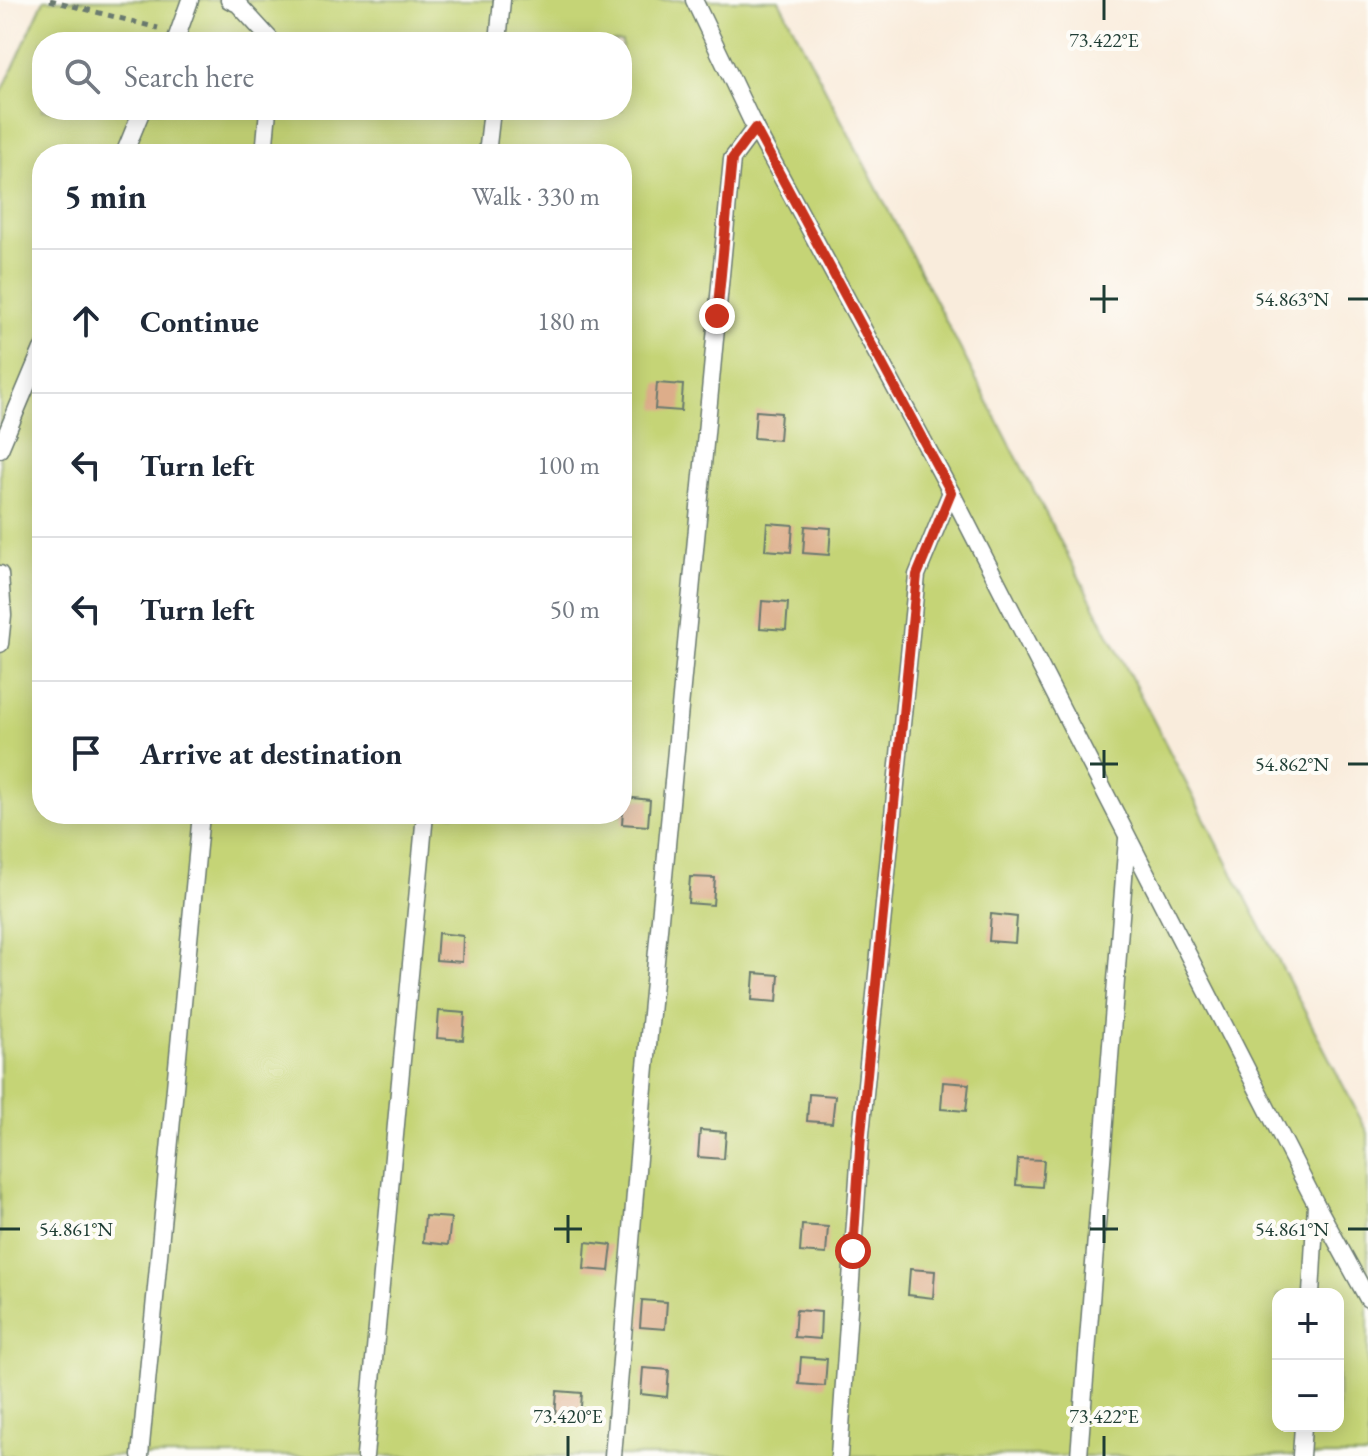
<!DOCTYPE html>
<meta charset="utf-8">
<style>
:root{--surface:#fff;--page:#f2f2f3;--text:#1f2937;--muted:#747a83;--line:#e0e1e3}
body{margin:0;font-family:"EB Garamond",serif;background:var(--page);color:var(--text)}
.controls{position:absolute;right:24px;bottom:24px;display:grid;overflow:hidden;border-radius:16px;box-shadow:0 4px 20px #0003}
.controls button{width:72px;height:72px;display:grid;place-items:center;padding:0;border:0;border-bottom:2px solid var(--line);background:var(--surface);color:var(--text);font:40px sans-serif}
.stop{position:absolute;width:24px;height:24px;margin:-18px;border:6px solid #c8321e;border-radius:50%;background:#fff}
.stop.end{background:#c8321e;border-color:#fff;box-shadow:0 2px 8px #0008}
.list{margin:0;padding:0;list-style:none}
h2{display:flex;justify-content:space-between;align-items:center;height:104px;margin:0;padding:0 32px;font-size:34px}
h2 small{font-size:26px;font-weight:400;color:var(--muted)}
.list li{display:grid;grid-template-columns:52px 1fr auto;gap:24px;align-items:center;box-sizing:border-box;height:144px;padding:0 32px;border-top:2px solid var(--line)}
.list b{display:block;font-size:30px;white-space:nowrap}
.list em{font-size:26px;font-style:normal;color:var(--muted)}
.icon{flex:none;width:44px;height:44px;fill:none;stroke:currentColor;stroke-width:2;stroke-linecap:round;stroke-linejoin:round}
.map{position:relative;flex:none;width:1368px;height:1456px;overflow:hidden}
.search{position:absolute;background:var(--surface);box-shadow:0 4px 20px #0003;left:32px;top:32px;width:600px;height:88px;display:flex;align-items:center;gap:20px;box-sizing:border-box;padding:0 28px;border-radius:32px;color:var(--muted);font-size:30px}
.panel{position:absolute;background:var(--surface);box-shadow:0 4px 20px #0003;left:32px;top:144px;width:600px;height:680px;border-radius:32px}
.map>svg:first-child{display:block}
.green{fill:#c5d476;stroke:#728855;stroke-width:2;fill-rule:evenodd}
.building{fill:#ddad8a}
.lines{fill:none;stroke-linecap:round;stroke-linejoin:round}
.service-casing{stroke:#6b7a6f;stroke-width:19}
.path{stroke:#6b7a6f;stroke-width:5;stroke-dasharray:6 6;stroke-linecap:butt}
.service{stroke:#fff;stroke-width:16}
.route{stroke:#c8321e;stroke-width:10}
.ticks{fill:none;stroke:#1f3d34;stroke-width:3}
.ticks-label{font-size:20px;text-anchor:middle;fill:#1f3d34;stroke:#fdfcf7;stroke-width:8;stroke-linejoin:round;paint-order:stroke}
</style>
<div class="map">
<svg width="1368" height="1456" viewBox="0 0 1368 1456">
<rect width="100%" height="100%" fill="#fdfcf7"/>
<filter id="ink" filterUnits="userSpaceOnUse"><feTurbulence type="fractalNoise" baseFrequency=".0125" numOctaves="2"/><feDisplacementMap in="SourceGraphic" scale="16" xChannelSelector="R" yChannelSelector="G"/><feConvolveMatrix kernelMatrix="1 2 1 2 8 2 1 2 1" color-interpolation-filters="sRGB"/></filter>
<filter id="wash" filterUnits="userSpaceOnUse"><feTurbulence type="fractalNoise" baseFrequency=".006" numOctaves="4" result="noise"/><feDisplacementMap in="SourceGraphic" scale="32" xChannelSelector="R" yChannelSelector="G"/><feGaussianBlur stdDeviation="1.8" result="paint"/><feColorMatrix in="noise" values="0 0 0 0 0 0 0 0 0 0 0 0 0 0 0 0 0 1.4 0 .05"/><feComposite in="paint" operator="in"/></filter>
<g filter="url(#wash)">
<rect width="100%" height="100%" fill="#f9ecdc"/>
<!-- green -->
<path class="green" d="M44,0h735l589,1133v323h-1368v-1360zM42,42h580v68h-580zM42,154h580v660h-580zM1278,1294h60v132h-60z"/>
<g id="blocks">
<!-- building -->
<g class="building">
<path d="M657,383l26,2 -2,26 -26,-2z"/>
<path d="M756,411l25,2 -2,27 -25,-2z"/>
<path d="M767,523l26,2 -2,27 -26,-2z"/>
<path d="M805,526l26,2 -2,27 -26,-2z"/>
<path d="M762,601l26,2 -2,27 -26,-2z"/>
<path d="M624,797l26,3 -2,26 -26,-2z"/>
<path d="M690,877l25,1 -2,27 -25,-2z"/>
<path d="M991,914l26,3 -2,26 -26,-2z"/>
<path d="M438,933l25,3 -1,26 -26,-2z"/>
<path d="M754,973l25,2 -2,27 -25,-2z"/>
<path d="M439,1011l26,2 -2,27 -26,-2z"/>
<path d="M943,1082l26,2 -3,27 -25,-2z"/>
<path d="M809,1094l26,2 -3,27 -25,-2z"/>
<path d="M700,1130l26,2 -2,27 -26,-2z"/>
<path d="M1018,1159l26,1 -2,27 -26,-2z"/>
<path d="M425,1216l26,2 -3,27 -25,-3z"/>
<path d="M802,1225l26,2 -2,27 -26,-2z"/>
<path d="M586,1242l26,3 -3,26 -25,-2z"/>
<path d="M910,1269l25,2 -2,27 -25,-3z"/>
<path d="M642,1300l25,2 -2,27 -25,-2z"/>
<path d="M796,1310l25,2 -1,27 -26,-2z"/>
<path d="M801,1357l26,2 -2,27 -26,-2z"/>
<path d="M643,1368l26,2 -2,27 -26,-3z"/>
<path d="M557,1391l25,2 -2,27 -25,-2z"/>
</g>
</g>
</g>
<g filter="url(#ink)">
<use href="#blocks" fill-opacity="0" stroke="#6b7a6f" stroke-width="2"/>
<g class="lines">
<defs>
<g id="service">
<path d="M229,0l9,4 32,35v3"/>
<path d="M694,0l61,128 196,364 365,712 52,95"/>
<path d="M175,42l15,-42"/>
<path d="M498,42l4,-42"/>
<path d="M124,154l18,-44"/>
<path d="M264,154l4,-44"/>
<path d="M487,154l5,-44"/>
<path d="M0,449l42,-100"/>
<path d="M0,574l3,41 -3,29"/>
<path d="M1311,1294l5,-90"/>
<path d="M140,1456l61,-642"/>
<path d="M365,1456l60,-642"/>
<path d="M613,1456l30,-358 89,-939 23,-31"/>
<path d="M839,1456l22,-322 56,-559 34,-83"/>
<path d="M1079,1456l48,-617"/>
<path d="M1301,1456l2,-30"/>
</g>
</defs>
<!-- service casing -->
<use href="#service" class="service-casing"/>
<!-- path -->
<path class="path" d="M50,0l108,28"/>
<!-- service -->
<use href="#service" class="service"/>
</g>
</g>
<g class="lines" filter="url(#ink)">
<!-- route -->
<path class="route" d="M717,316l15,-157 23,-31 196,364 -34,83 -56,559 -8,117"/>
</g>
<!-- ticks -->
<path class="ticks" d="M1104,0v20M1104,285v28M1090,299h28M1348,299h20M1104,750v28M1090,764h28M1348,764h20M568,1215v28M1104,1215v28M0,1229h20M554,1229h28M1090,1229h28M1348,1229h20M568,1436v20M1104,1436v20"/>
<g class="ticks-label">
<text x="1104" y="47">73.422°E</text>
<text x="1292" y="306">54.863°N</text>
<text x="1292" y="771">54.862°N</text>
<text x="76" y="1236">54.861°N</text>
<text x="1292" y="1236">54.861°N</text>
<text x="568" y="1423">73.420°E</text>
<text x="1104" y="1423">73.422°E</text>
</g>
</svg>
<div class="controls">
<button>+</button>
<button>−</button>
</div>
<div class="stop" style="left:853px;top:1251px"></div>
<div class="stop end" style="left:717px;top:316px"></div>
<div class="search"><svg class="icon" aria-label="search" viewBox="0 0 24 24"><circle cx="10" cy="10" r="6"/><path d="M15 15l6 6"/></svg>Search here</div>
<section class="panel">
<h2>5 min<small>Walk · 330 m</small></h2>
<ul class="list">
<li><svg class="icon" aria-label="ahead" viewBox="0 0 24 24"><path d="M12 20V5M6 11l6-6 6 6"/></svg><div><b>Continue</b></div><em>180 m</em></li>
<li><svg class="icon" aria-label="left" viewBox="0 0 24 24"><path d="M17 20v-9H6M10 6l-5 5 5 5"/></svg><div><b>Turn left</b></div><em>100 m</em></li>
<li><svg class="icon" aria-label="left" viewBox="0 0 24 24"><path d="M17 20v-9H6M10 6l-5 5 5 5"/></svg><div><b>Turn left</b></div><em>50 m</em></li>
<li><svg class="icon" aria-label="arrive" viewBox="0 0 24 24"><path d="M6 21V4h12l-3 4 3 4H6"/></svg><div><b>Arrive at destination</b></div></li>
</ul>
</section>
</div>
